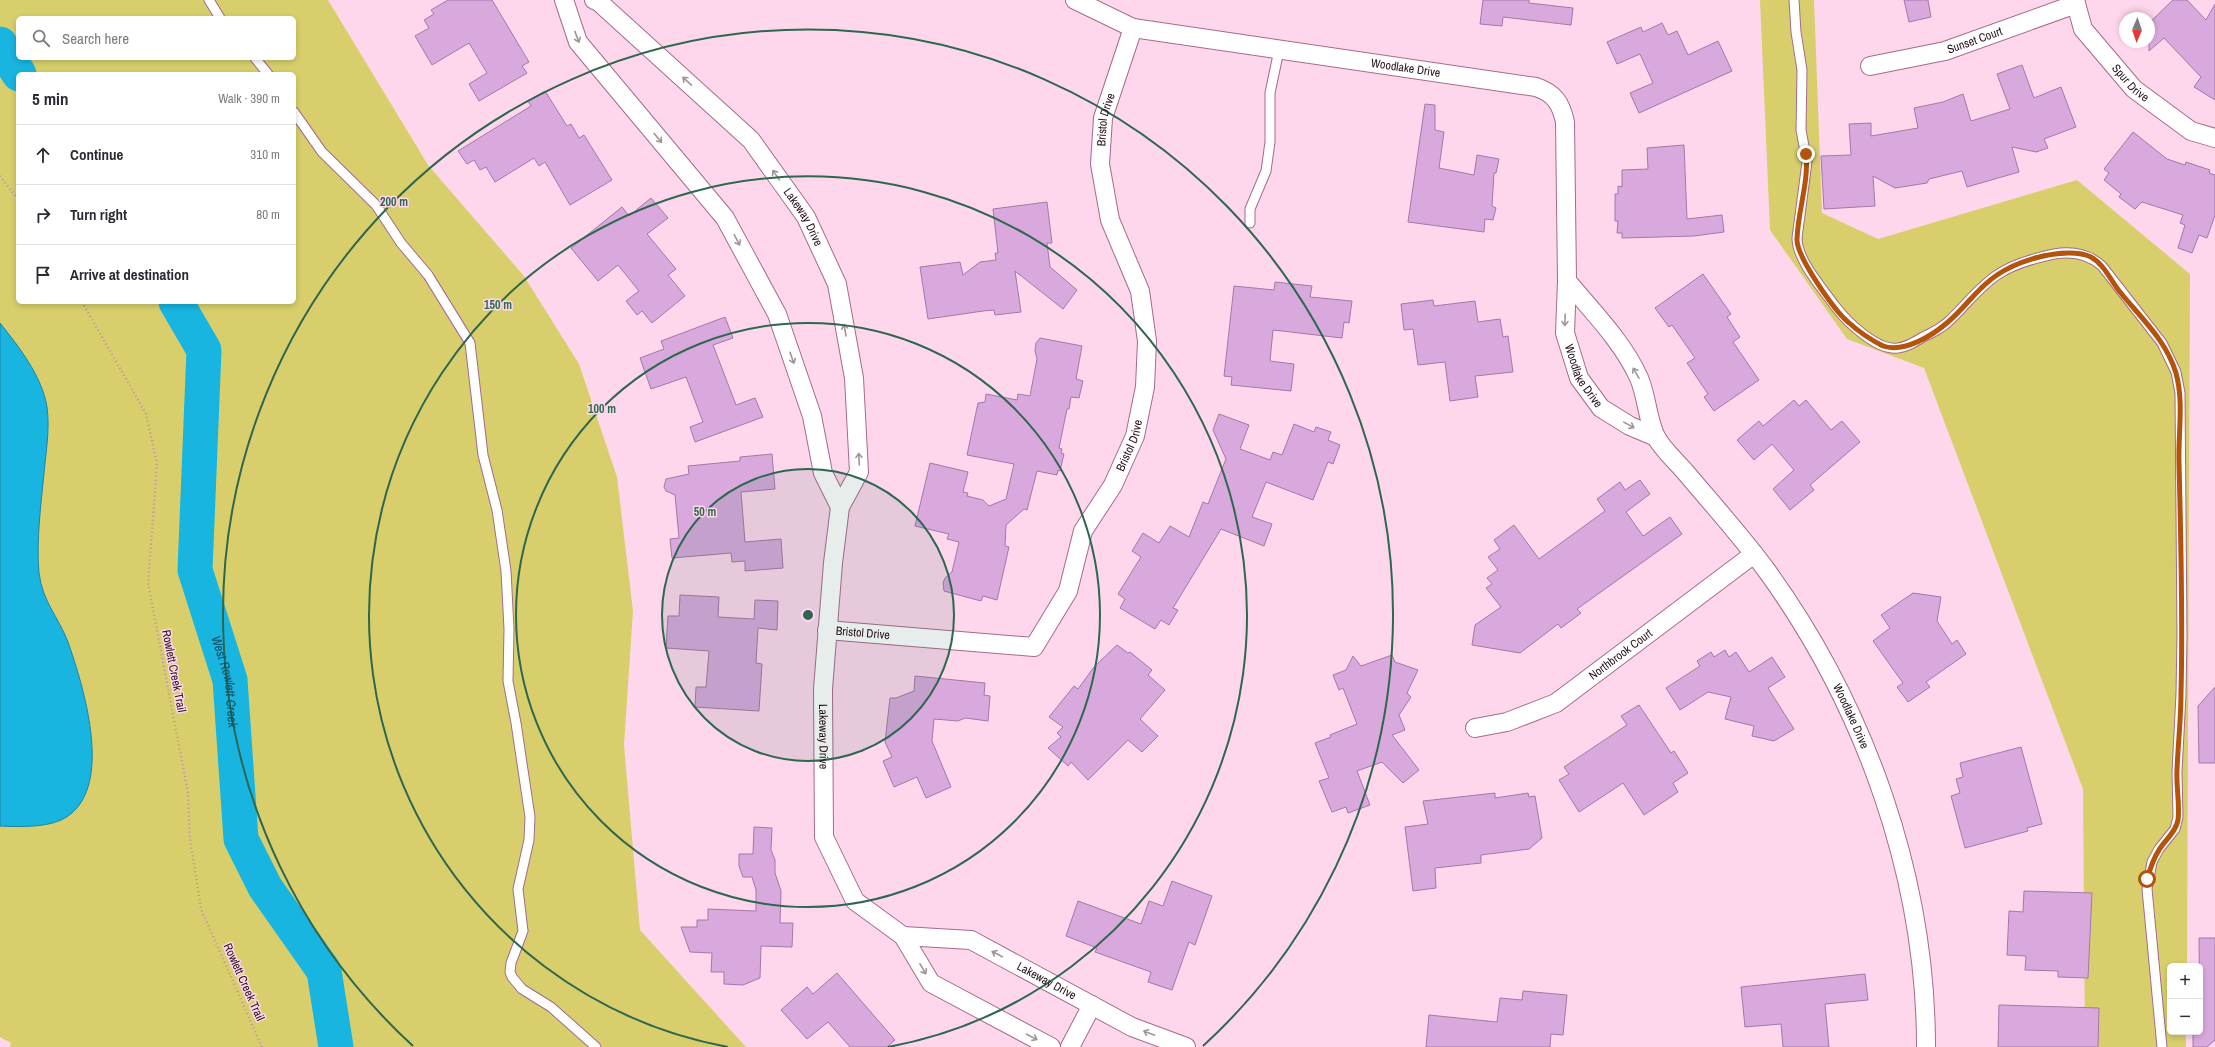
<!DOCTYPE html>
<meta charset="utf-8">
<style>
:root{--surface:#fff;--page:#f2f2f3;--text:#2b2b33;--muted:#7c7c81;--line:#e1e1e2}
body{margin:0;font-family:"Archivo Narrow",sans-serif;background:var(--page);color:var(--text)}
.controls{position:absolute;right:12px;bottom:12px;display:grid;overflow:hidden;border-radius:6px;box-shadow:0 2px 6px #0003}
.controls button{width:36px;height:36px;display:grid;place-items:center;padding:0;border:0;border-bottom:1px solid var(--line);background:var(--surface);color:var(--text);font:20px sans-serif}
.compass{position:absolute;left:2119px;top:12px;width:36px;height:36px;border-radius:50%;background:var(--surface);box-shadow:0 2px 6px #0003;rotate:182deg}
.stop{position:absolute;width:12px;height:12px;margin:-9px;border:3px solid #b45309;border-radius:50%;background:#fff}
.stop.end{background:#b45309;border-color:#fff;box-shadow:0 1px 4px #0008}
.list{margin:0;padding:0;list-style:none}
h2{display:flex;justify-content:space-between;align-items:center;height:52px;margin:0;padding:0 16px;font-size:17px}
h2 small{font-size:13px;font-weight:400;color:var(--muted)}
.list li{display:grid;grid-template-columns:26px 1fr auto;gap:12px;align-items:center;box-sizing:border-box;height:60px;padding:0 16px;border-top:1px solid var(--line)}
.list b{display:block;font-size:15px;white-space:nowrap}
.list em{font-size:13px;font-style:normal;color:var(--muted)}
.icon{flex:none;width:22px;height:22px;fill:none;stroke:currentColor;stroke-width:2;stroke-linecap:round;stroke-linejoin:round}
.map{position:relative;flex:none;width:2215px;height:1047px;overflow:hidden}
.search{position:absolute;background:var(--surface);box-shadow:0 2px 6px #0003;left:16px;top:16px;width:280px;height:44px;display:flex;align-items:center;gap:10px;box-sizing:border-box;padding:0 14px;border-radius:6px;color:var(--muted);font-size:15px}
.panel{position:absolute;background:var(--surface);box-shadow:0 2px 6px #0003;left:16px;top:72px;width:280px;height:232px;border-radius:6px}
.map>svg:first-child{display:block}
.green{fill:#d8cf6c;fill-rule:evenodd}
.water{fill:#17b5e0;stroke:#1c84a6}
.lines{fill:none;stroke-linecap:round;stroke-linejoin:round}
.river{stroke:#17b5e0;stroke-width:35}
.building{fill:#d9a9dd;stroke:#a477a8}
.lane-casing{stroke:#a56a8d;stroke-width:11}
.street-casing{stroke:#a56a8d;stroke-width:20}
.path{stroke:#b795a8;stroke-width:2.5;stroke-dasharray:1 3;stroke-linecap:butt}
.lane{stroke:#fff;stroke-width:9}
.street{stroke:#fff;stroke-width:18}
.oneway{stroke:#9e949a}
.route{stroke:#b45309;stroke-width:5}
.ring{fill:none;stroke:#2e674f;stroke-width:2}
.labels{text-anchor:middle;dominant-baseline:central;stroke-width:3;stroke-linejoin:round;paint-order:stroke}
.street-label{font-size:12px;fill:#28111f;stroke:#ffd7ed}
.water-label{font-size:13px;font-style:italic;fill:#134c5e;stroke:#ffd7ed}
.centre{fill:#2e674f;stroke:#ffd7ed;stroke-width:2}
.ring-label{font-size:12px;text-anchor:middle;font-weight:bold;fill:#2e674f;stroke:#ffd7ed;stroke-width:3;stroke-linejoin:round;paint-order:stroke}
</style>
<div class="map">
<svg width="2215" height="1047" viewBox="0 0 2215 1047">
<rect width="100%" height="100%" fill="#ffd7ed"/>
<!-- green -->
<g class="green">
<path d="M0,0h328l100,165 96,111 55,88 38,113 16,134 -9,134 16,185 106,117h-736l1,-4 -11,-6zM18,18h276v40h-276zM18,74h276v228h-276z"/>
<path d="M1760,0h54l8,213 56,26 199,-59 113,94 -3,692h-17v66h16v15h-101l-2,-258 -159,-421 -77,-29 -77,-109z"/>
</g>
<!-- water -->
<path class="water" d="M0,323c19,24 42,53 47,84 3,22 -1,44 -3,66 -3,32 -8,68 -5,100 4,30 19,43 29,69 15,43 46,142 0,174 -16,12 -49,11 -68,10z"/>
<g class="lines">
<!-- river -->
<g class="river">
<path d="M0,44l19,30"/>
<path id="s1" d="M176,302l28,48 -9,220 35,110 11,159 24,48 59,84 12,76"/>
</g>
</g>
<!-- building -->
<g class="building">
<path d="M448,0h44l37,62 -7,4 5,7 -48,28 -10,-17 18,-11 -18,-30 -37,22 -17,-29 14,-8 -5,-8 10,-6 -3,-4z"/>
<path d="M1483,0h46v3l44,5 -2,17 -68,-8 -1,9 -22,-2z"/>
<path d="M1904,0h24l3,17 -22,5z"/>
<path d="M2173,0h14l19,20 9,-16v96l-21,-13 7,-10 -37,-39 -15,13v-28z"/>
<path d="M1662,23l6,12 9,-4 11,24 30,-14 14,30 -93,42 -9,-20 23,-10 -13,-29 -23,10 -10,-22 34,-15 2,5z"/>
<path d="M2022,65l12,33 27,-11 15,40 -32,12 4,9 -12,4 -24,-5 7,25 -52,15 -5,-16 -33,8 -2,4 -32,5 -22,-12 2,30 -51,3 -3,-53 30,-1 -2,-31 22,-1v13l47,-8 -4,-20 29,-6 20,-8 8,27 39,-12 -13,-35z"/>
<path d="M545,91l22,35 4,-2 8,14 5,-3 28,45 -42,25 -25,-43 -6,4 -5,-8 -39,24 -9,-15 -6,3 -6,-10 -7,4 -9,-13 73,-45 -3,-5z"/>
<path d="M1425,104l10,1v25l9,2 -5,36 35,7 3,-20 22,4 -3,14h-2l-2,33 4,2 -3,12 -8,-1 -1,13 -76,-10z"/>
<path d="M2133,132l34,27 18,6 1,-3 24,8 -1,3 6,2v40l-8,23 -8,-3 -7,18 -14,-5 7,-23 -5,-2 3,-8 -41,-13 -7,7 -16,-12 2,-3 -17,-14 5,-7 -5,-4z"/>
<path d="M1684,145l3,74 35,-4 2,17 -30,4 -72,2v-5h-5l1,-12h-3v-27h3v-8l4,1v-17l26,-1 -1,-21z"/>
<path d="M651,198l17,20 -21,16 29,35 -8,6 17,21 -33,27 -10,-12 -5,4 -11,-14 13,-10 -21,-26 -20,16 -27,-33 51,-41 7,9z"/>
<path d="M1047,202l5,41h-5l3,24 27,23 -14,19 -48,-38 6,41 -26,3 -1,-5 -11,1 -55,8 -8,-52 40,-5 3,13 17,-13 16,-2 -1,-7h3l-5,-44z"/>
<path d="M1703,274l28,40 -4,3 13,20 -7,5 26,38 -45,31 -10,-14 4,-3 -21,-31 8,-5 -23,-33 -3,2 -14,-19z"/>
<path d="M1275,282l37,4 -2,11 42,4 -3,22 -5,-1 -2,16 -69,-8 -3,31 24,3 -3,27 -60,-6 1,-8 -8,-1 10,-90 40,4z"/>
<path d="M1433,300l1,6 41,-5 3,21 22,-3 3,18 5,-1 5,36 -38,4 3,21 -28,4 -5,-39 -27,3 -5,-36 -9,1 -3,-26z"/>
<path d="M725,317l8,21 -20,7 23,60 19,-7 8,19 -68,25 -5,-15 13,-5 -17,-45 -35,12 -11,-31 24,-9 -3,-8z"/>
<path d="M1040,338l42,8 -6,33 7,2 -4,17 -8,-1 -2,12h-2l-8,39 3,1 -1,4 3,1 -4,17 -2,-1 -1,5 -20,-4 -10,39 -3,-1 -18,16 -1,21 4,1 -12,53 -14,-4 -2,5 -37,-10 -1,-8 2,-5 7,-6 7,-30 -12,-3 2,-5 -34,-8 15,-63 38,9 -5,20 5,1 -1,3 16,4 6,6 17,-7 8,-35 -47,-9 11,-52 7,-1 1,-8 31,6 1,-6 12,2 7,-37 -2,-8 1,-8z"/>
<path d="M1794,400l5,6 7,-6 25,30 11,-9 18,21 -50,43 4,5 -24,20 -17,-21 21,-19 -22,-26 -18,16 -17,-20 22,-19 4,5z"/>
<path d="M1219,414l30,11 -9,24 30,11 3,-8 9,3 12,-31 20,8 2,-5 15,5 -3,8 12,5 -7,19 -5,-2 -15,38 -47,-18 -14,35 20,7 -8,22 -43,-17 -48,79 5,2 -9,15 -8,-5 -6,9 -35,-21 5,-9 -7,-5 23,-37 -9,-6 11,-18 16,10 11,-17 19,11 14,-35 5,2 18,-45 -13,-29z"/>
<path d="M772,454l3,35 -34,3 4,50 36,-3 2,29 -38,3v-10l-13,1 -1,-9 -59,5 -2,-19 9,-1 -4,-43 -9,-4 -2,-4 2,-8 23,-5 -1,-8 52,-5v-4z"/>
<path d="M1640,480l10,14 -24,18 17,24 27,-19 12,17 -105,75 4,4 -20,15 -3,-4 -38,29 -48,-8 3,-20 26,-18 -15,-19 6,-4 -5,-6 11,-8 -10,-13 12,-8 -6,-9 20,-15 25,34 66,-48 -8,-12 23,-17 5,8z"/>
<path d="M1913,593l28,4 -4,24 15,23 5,-4 9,14 -40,28 4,5 -22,15 -11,-15 6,-4 -30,-42 17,-13 -9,-13z"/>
<path d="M680,595l39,2 -1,20 36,2 1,-19 23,1 -1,29 -19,-2 -2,35 6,1 -3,47 -64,-4 1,-20h10l3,-36 -43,-3 2,-32h11z"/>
<path d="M1117,645l11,8 2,-1 22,18 -4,5 17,15 -25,29 18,17 -16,16 -14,-12 -40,40 -17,-18 -3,4 -20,-18 13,-11 -4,-4 6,-6 -14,-10 25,-31 4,3 16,-22z"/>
<path d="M1725,650l4,7 7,-5 13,20 23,-15 13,20 -17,11 26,41 -20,12 -22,-5 2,-10 -29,-7 6,-22 -23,-5 -28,18 -14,-22 34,-22 -3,-5 14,-9 3,5z"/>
<path d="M1392,655l3,7 23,8 -11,23 4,4 -12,18 6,15 -13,5 27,35 -16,13 -21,-21 -25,9 13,34 -22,8 -2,-6 -14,5 -13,-31 10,-3 -14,-35 16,-6 -1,-2 27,-11 -14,-36 -4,2 -6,-15 13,-5 7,-14 8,10z"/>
<path d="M915,676l70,7 -1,12 6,1 -2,25 -23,-3 -7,3 -24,-2 -2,22 19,46 -25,11 -9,-21 -23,10 -11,-26 9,-4 -7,-15 5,-44h6l18,-7z"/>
<path d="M2215,687v76h-16l-1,-57z"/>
<path d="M1639,705l32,48 3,-2 14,22 -15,10 5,9 -34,23 -21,-32 -44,29 -20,-32 10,-6 -5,-7 63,-42 -6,-9z"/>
<path d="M2021,747l21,77 -15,4 1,3 -63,17 -14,-52 9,-3 -4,-14 7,-2 -3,-14z"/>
<path d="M1495,793v5l33,-5 1,4 6,-1 7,42 -13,11 -48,6v8l-46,5 1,20 -23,3 -8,-64 23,-3 -5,-23z"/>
<path d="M754,827l18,1 -1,22 4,10v13l6,18 -1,32h13l-1,24 -31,-1 -1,32 -17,7 -19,-1v-12h-13l1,-19 -22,-1 -9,-25h16v-7h11v-11l48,2v-21l-4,-13h-9l-4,-11v-12h14z"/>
<path d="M1172,881l40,15 -17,49 -6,-3 -17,48 -24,-8 3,-10 -56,-20 2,-4 -31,-12 12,-35 63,23 8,-23 14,5z"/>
<path d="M2024,891l68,2 -4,85 -30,-1v-6l-33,-1 1,-14 -19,-1 2,-44 14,1z"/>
<path d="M2199,938h16v102l-8,7h-14v-15h7z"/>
<path d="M837,973l58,67 -8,7h-37l-22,-25 -21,17 -26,-29 26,-23 6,7z"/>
<path d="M1865,974l3,26 -43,4 4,43h-46l-2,-23 -36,3 -4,-40z"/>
<path d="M1523,991l44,4 -4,40 -12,-1 -1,13h-124l3,-32 68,7 3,-24 22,2z"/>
<path d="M1999,1005l100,3 -1,39h-100z"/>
</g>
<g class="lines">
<defs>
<g id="lane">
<path d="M209,0l11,18"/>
<path d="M1794,0l2,32 6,38 -1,60 6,32 -10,76c0,22 25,50 38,68 12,16 42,45 63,42 9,-1 17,-6 25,-11 9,-4 19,-9 26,-16 16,-15 29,-33 48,-46 16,-11 38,-17 57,-21 18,-3 34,-1 48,12l60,77 14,29 4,21 2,242 -1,59 -4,78 1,45 -3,12 -16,20 -7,13 -5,27 15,158"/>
<path d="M255,58l13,16"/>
<path d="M294,112l28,40 54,53 25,38 27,32 42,68 13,112 14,55 9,61 3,58 -1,52 8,42 14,94 -1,23 -11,49 5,42 -12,32 -1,9 2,5 10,12 29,18 45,40"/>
<path d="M1250,223v-14l16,-38 4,-29v-49l9,-43"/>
</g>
<g id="street">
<path d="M564,0l14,42 147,176 52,96 35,102 11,57 17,34"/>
<path id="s2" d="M594,0l5,2 152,138 55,77 31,67 17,94 5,94 -19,35 -7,56 -10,126 1,148 31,64 48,35 28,47 120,64"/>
<path id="s3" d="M1075,0l58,28 403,59c18,6 25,16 29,35l2,159 -2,52 14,45 22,30 29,18 26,11"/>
<path id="s4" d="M2075,0l8,29 51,60 57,42 24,7"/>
<path id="s5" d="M1870,66l75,-15 131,-47"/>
<path id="s6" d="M1567,281c25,30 56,61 72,97 8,18 8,41 17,59 7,13 21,25 31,37 27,32 55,63 80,97 99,137 159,307 159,476"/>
<path id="s7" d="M827,630l207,17 34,-56 15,-60 30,-46 22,-49 10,-49 2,-46 -7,-50 -30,-71 -10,-56 3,-46 30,-90"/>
<path id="s8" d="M1475,728l32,-6 49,-19 198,-149"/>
<path id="s9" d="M903,936l68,4 161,87 54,20"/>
<path d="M1070,1047l22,-42"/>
</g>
</defs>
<!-- lane casing -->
<use href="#lane" class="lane-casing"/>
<!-- street casing -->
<use href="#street" class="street-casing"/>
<!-- path -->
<g class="path">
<path d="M0,176l18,23"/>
<path d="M82,302l64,112 11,49 -9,120 40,210 2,46 11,70 61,138"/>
</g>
<!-- lane -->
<use href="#lane" class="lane"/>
<!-- street -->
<use href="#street" class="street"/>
</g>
<!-- one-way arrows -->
<defs><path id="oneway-shaft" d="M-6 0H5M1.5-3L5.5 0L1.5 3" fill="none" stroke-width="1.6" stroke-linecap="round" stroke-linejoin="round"/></defs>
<g class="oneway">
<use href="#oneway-shaft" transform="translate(577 37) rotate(69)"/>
<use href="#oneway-shaft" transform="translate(687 81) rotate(-137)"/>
<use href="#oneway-shaft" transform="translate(658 138) rotate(50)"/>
<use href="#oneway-shaft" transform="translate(776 175) rotate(-125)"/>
<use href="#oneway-shaft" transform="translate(737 240) rotate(62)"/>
<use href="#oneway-shaft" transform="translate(1565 320) rotate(92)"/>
<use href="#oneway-shaft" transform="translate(845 330) rotate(-100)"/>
<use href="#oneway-shaft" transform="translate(792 358) rotate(71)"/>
<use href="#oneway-shaft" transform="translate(1636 373) rotate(-120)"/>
<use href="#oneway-shaft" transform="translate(1629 425) rotate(29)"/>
<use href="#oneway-shaft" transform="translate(859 459) rotate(-93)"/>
<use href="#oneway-shaft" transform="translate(997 954) rotate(-152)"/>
<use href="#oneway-shaft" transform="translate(923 969) rotate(60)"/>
<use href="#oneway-shaft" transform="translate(1149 1033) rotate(-159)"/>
<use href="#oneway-shaft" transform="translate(1032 1037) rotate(28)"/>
</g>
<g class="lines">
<!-- route -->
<path class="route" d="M1806,154c3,28 -8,56 -9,85 -1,17 37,71 51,83 10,9 23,18 35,24 21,7 49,-10 65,-24 18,-15 29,-34 49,-47 19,-13 49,-22 72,-22 7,0 16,1 22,4 13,7 20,24 29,35 21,26 46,48 56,81 8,29 2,60 3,90 2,77 4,154 2,230 0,26 -3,51 -4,77 -1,16 3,34 1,50 -2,12 -13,20 -19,30 -6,9 -9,19 -12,29"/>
</g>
<!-- distance rings -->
<circle cx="808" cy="615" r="146" fill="#2e674f" fill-opacity=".12"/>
<g class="ring">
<circle cx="808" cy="615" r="146"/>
<circle cx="808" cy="615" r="292"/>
<path d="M728 1047A439 439 0 1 1 888 1047"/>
<path d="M413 1046A585 585 0 1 1 1203 1046"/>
</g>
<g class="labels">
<!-- street labels -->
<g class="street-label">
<text stroke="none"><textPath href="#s5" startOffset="108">Sunset Court</textPath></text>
<text stroke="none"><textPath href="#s3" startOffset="340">Woodlake Drive</textPath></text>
<text stroke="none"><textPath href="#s4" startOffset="102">Spur Drive</textPath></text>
<text stroke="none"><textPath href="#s7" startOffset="769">Bristol Drive</textPath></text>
<text stroke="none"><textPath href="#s2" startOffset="304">Lakeway Drive</textPath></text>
<text stroke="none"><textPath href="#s3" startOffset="778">Woodlake Drive</textPath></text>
<text stroke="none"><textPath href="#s7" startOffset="433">Bristol Drive</textPath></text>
<text stroke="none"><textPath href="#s7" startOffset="36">Bristol Drive</textPath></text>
<text stroke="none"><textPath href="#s8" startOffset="166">Northbrook Court</textPath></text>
<text transform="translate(174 671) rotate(79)">Rowlett Creek Trail</text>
<text stroke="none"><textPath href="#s6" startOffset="525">Woodlake Drive</textPath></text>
<text stroke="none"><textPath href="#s2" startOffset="839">Lakeway Drive</textPath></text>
<text stroke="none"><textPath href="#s9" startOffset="154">Lakeway Drive</textPath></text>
<text transform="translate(244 982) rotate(66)">Rowlett Creek Trail</text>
</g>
<!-- water labels -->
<g class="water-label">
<text stroke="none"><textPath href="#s1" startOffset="392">West Rowlett Creek</textPath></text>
</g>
</g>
<circle cx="808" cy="615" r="6" class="centre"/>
<g class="ring-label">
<text x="394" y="206">200 m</text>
<text x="498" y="309">150 m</text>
<text x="602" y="413">100 m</text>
<text x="705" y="516">50 m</text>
</g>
</svg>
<div class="controls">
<button>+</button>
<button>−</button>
</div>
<svg class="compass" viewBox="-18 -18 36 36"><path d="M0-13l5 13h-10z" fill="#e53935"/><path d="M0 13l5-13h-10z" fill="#7c7c81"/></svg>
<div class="stop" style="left:2147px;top:879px"></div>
<div class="stop end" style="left:1806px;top:154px"></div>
<div class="search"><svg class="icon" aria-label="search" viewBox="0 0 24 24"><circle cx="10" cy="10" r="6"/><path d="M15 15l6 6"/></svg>Search here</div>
<section class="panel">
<h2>5 min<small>Walk · 390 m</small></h2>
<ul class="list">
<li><svg class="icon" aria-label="ahead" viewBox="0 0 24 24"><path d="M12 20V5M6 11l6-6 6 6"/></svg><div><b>Continue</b></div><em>310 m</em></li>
<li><svg class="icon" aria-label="right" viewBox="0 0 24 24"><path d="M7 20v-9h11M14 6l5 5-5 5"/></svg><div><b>Turn right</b></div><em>80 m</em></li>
<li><svg class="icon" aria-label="arrive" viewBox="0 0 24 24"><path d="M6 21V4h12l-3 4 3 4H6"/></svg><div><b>Arrive at destination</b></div></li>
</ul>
</section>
</div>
